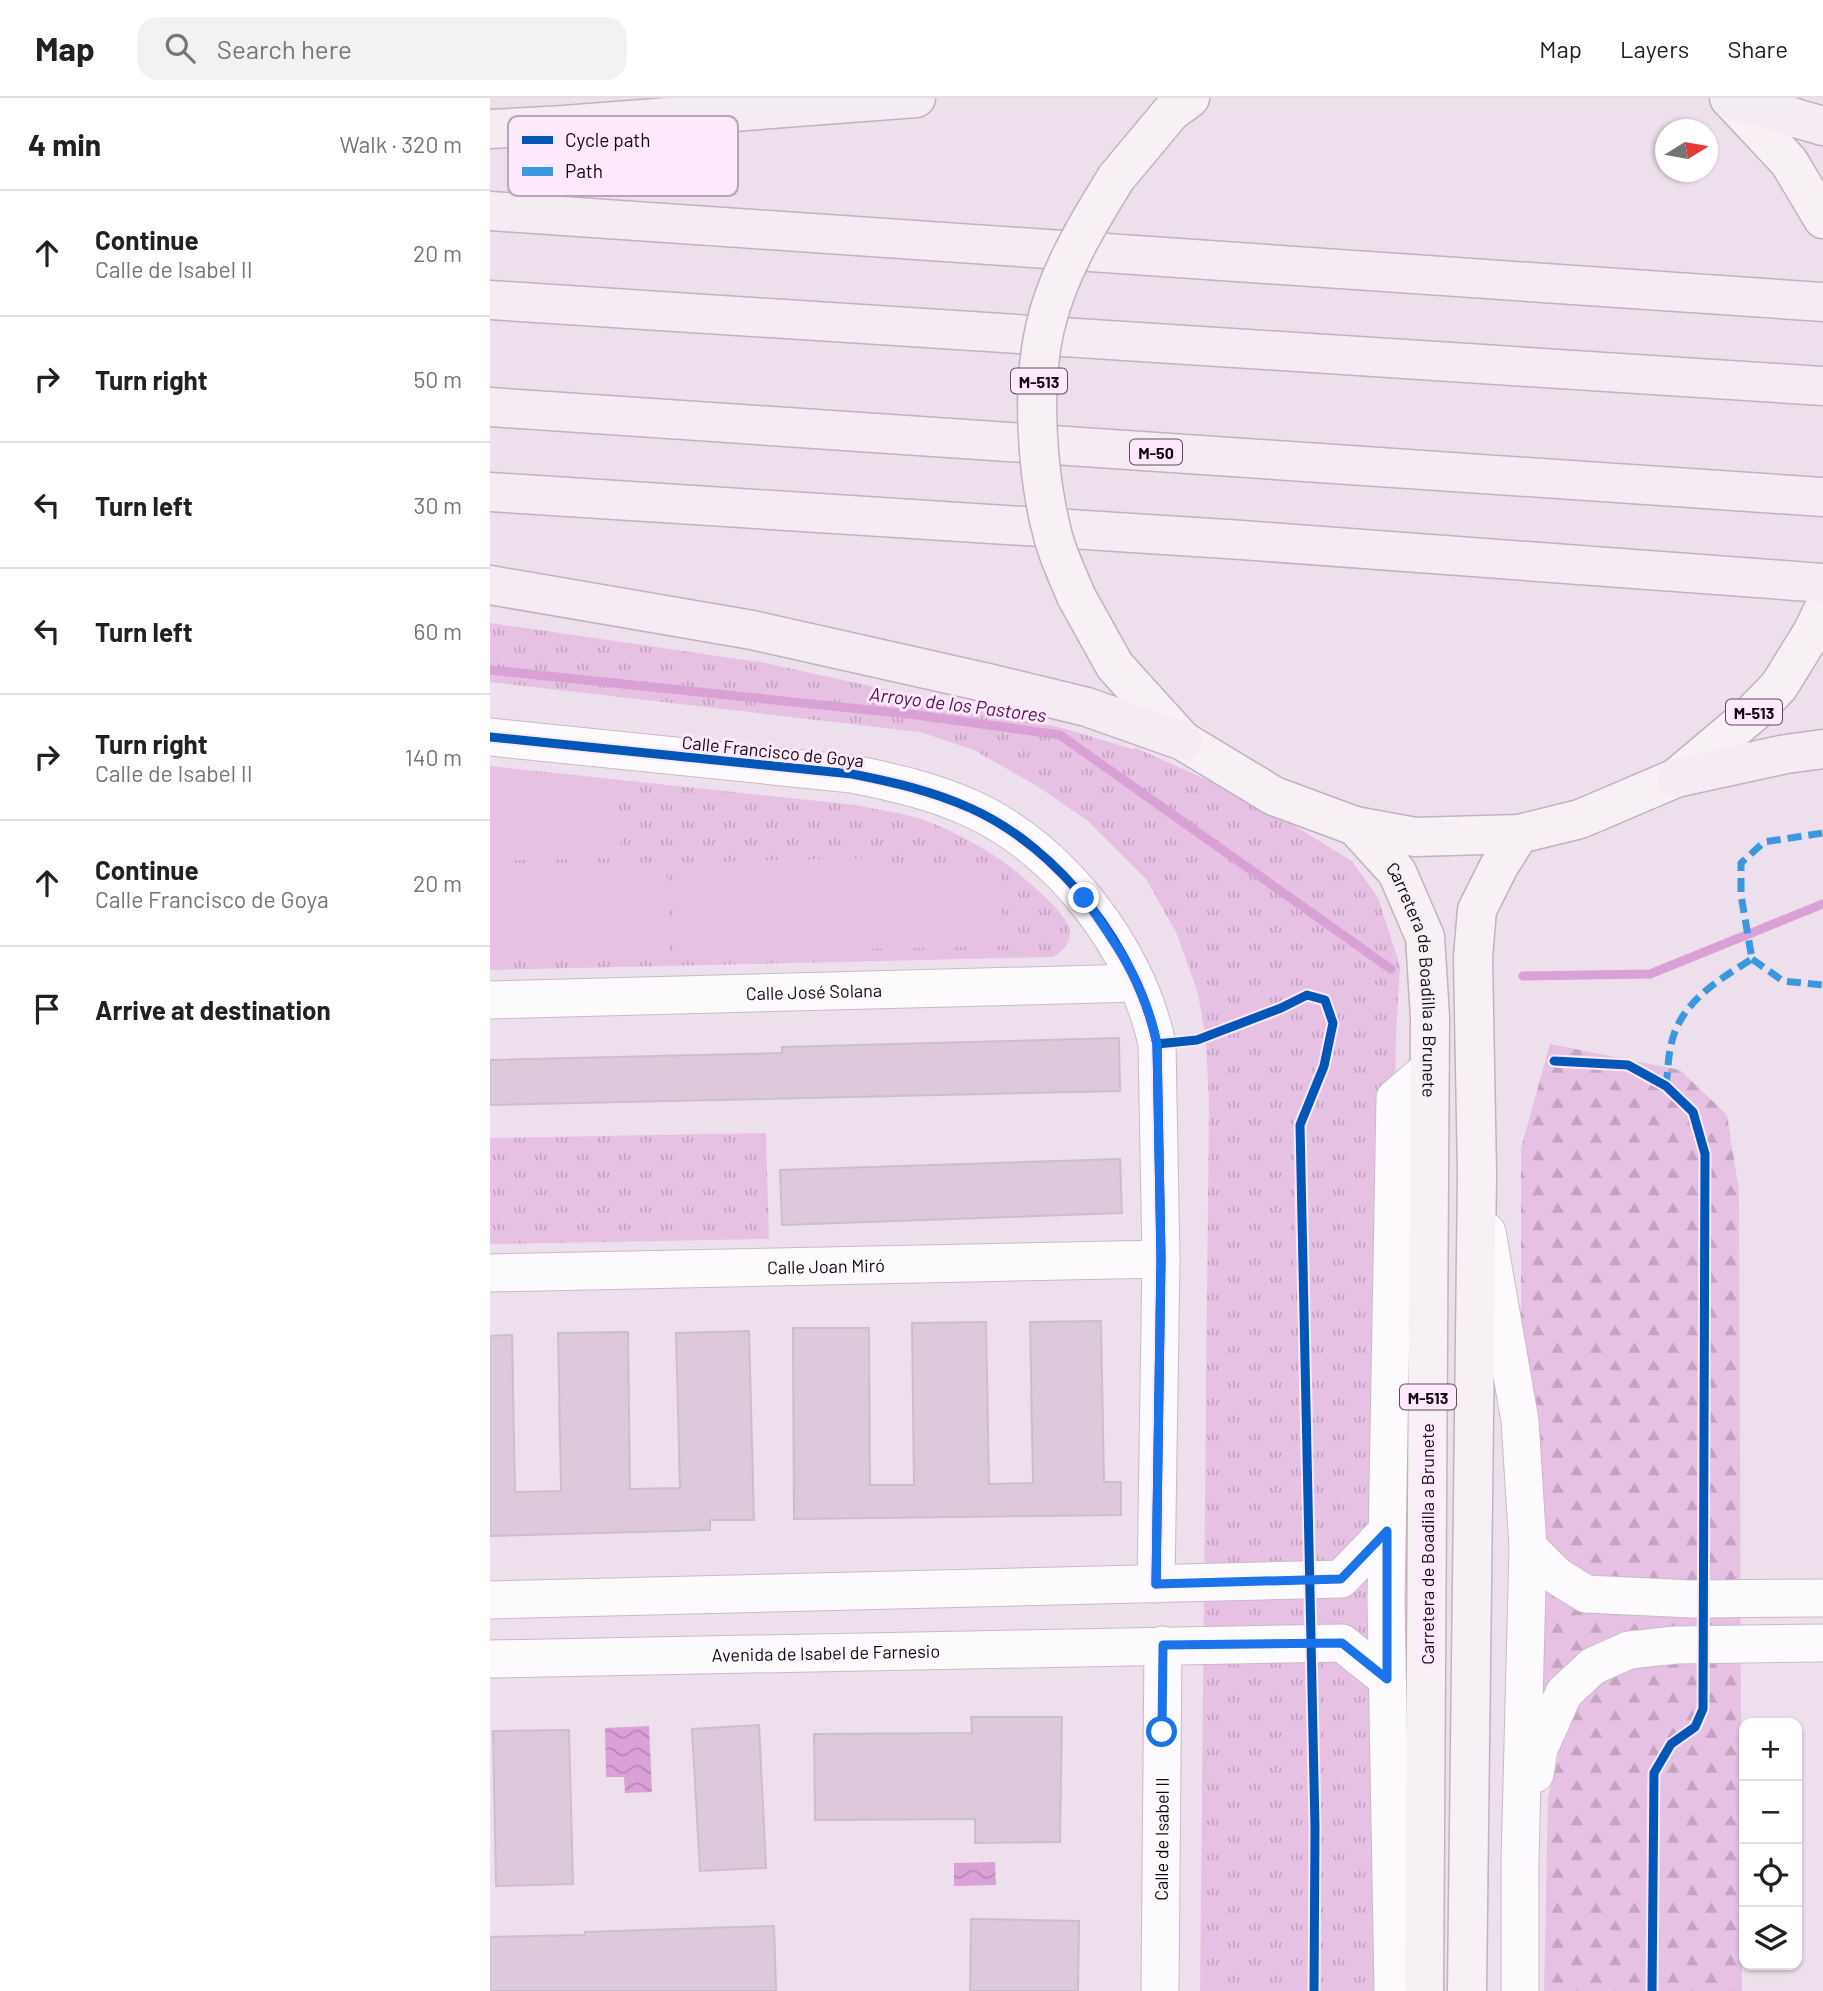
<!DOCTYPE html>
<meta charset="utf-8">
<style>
:root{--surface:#fff;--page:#f2f2f2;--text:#202124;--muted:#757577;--line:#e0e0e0}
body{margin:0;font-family:Barlow,sans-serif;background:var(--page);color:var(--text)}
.controls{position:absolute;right:21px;bottom:21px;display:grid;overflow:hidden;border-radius:14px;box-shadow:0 2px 5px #0004}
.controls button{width:63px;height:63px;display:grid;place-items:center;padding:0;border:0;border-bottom:2px solid var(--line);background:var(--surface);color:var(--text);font:35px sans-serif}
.compass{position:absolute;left:1165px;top:21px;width:63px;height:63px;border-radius:50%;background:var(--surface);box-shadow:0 2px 5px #0004;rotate:79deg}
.stop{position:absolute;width:21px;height:21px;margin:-16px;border:5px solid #1a73e8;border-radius:50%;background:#fff}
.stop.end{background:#1a73e8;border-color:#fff;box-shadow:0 2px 7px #0008}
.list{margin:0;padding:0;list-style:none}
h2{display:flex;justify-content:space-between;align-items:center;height:91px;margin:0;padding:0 28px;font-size:30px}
h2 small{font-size:23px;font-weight:400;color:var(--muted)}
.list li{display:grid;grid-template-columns:46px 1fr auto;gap:21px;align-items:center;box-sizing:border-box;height:126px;padding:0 28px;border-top:2px solid var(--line)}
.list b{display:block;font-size:26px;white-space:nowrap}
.list p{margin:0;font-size:23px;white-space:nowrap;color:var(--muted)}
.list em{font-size:23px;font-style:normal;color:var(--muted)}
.icon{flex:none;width:38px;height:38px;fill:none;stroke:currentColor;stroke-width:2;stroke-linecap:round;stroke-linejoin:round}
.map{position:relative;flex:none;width:1333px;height:1893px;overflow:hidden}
header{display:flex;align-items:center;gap:42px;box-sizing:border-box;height:98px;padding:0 35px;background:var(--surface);border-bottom:2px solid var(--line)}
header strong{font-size:33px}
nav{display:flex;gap:38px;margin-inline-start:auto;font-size:24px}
.search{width:490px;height:63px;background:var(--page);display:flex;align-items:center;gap:18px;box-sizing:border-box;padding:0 24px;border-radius:21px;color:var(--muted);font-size:26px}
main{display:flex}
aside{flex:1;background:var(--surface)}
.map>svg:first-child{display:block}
.grass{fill:url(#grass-tufts)}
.forest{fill:url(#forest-firs)}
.pitch{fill:#e7c1e4}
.water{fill:url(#water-waves)}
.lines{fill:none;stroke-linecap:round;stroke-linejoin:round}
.stream{stroke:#daa1d6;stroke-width:9}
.building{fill:#ddc8dc;stroke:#cbc0ca;stroke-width:2}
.minor-casing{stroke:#c7bbc5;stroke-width:39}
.major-casing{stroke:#c0b2be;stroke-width:41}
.highway-casing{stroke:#c0b2be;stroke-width:41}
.minor{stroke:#fcfafc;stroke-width:37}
.major{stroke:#f7f1f6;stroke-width:38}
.highway{stroke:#f4ebf3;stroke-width:38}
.major-bridge-casing{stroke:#c0b2be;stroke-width:41;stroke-linecap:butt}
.major-bridge{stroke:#f7f1f6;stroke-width:38}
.quiet{stroke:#3a99de;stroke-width:7;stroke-dasharray:14 7;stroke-linecap:butt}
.cycleway-casing{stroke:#fee8fb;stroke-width:13}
.cycleway{stroke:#0057b8;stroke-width:9}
.route{stroke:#1a73e8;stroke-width:9}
.labels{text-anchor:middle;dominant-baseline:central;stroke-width:6;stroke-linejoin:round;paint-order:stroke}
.shield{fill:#fee8fb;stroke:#584c57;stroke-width:2}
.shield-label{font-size:16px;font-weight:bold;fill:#110911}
.street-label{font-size:18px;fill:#110911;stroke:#fee8fb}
.water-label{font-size:19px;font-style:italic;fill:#541052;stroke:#fee8fb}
.key{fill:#fee8fb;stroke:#b7a5b5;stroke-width:2}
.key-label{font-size:19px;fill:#110911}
</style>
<header>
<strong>Map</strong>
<div class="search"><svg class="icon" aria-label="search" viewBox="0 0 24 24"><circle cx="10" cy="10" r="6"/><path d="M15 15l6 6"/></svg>Search here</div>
<nav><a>Map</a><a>Layers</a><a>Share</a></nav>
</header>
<main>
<aside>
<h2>4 min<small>Walk · 320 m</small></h2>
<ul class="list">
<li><svg class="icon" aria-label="ahead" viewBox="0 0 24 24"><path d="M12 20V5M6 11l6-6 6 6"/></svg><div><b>Continue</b><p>Calle de Isabel II</p></div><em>20 m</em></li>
<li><svg class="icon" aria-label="right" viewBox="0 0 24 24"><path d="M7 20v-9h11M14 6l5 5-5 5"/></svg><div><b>Turn right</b></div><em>50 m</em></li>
<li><svg class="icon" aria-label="left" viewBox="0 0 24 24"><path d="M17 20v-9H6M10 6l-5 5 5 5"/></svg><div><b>Turn left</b></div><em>30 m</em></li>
<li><svg class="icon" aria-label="left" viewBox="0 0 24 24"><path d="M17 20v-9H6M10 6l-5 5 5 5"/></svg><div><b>Turn left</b></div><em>60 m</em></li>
<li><svg class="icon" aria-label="right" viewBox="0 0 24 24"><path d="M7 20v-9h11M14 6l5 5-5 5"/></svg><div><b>Turn right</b><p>Calle de Isabel II</p></div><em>140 m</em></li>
<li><svg class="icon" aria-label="ahead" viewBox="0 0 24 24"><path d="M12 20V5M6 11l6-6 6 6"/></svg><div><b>Continue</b><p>Calle Francisco de Goya</p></div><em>20 m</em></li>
<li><svg class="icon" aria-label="arrive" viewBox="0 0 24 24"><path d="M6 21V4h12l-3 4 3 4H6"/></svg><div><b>Arrive at destination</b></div></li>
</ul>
</aside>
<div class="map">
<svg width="1333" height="1893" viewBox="0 0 1333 1893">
<defs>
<pattern id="grass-tufts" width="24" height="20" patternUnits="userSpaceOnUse" patternTransform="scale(1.75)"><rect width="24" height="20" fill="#e7c1e4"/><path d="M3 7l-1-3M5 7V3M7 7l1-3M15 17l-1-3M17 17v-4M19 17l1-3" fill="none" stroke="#c5a4c3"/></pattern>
<pattern id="forest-firs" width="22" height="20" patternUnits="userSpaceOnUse" patternTransform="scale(1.75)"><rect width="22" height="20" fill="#e7c1e4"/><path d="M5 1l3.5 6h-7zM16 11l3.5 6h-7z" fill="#c5a4c3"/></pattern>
<pattern id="water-waves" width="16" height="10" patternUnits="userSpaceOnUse" patternTransform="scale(1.75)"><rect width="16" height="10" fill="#daa1d6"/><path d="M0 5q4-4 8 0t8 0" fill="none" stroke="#ba89b7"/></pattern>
</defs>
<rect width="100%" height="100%" fill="#eedfec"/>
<!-- grass -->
<g class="grass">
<path d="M0,525l275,40 301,66 66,20 4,-1 116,52 100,61 26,37 22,68 -4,70 -9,495 -3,460h-184l9,-889 -3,-60 -8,-49 -21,-59 -31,-55 -58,-58 -51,-35 -63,-36 -54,-18 -430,-50z"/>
<path d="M0,668l366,39c23,6 46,7 68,15 22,8 43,19 63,31 19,11 76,56 82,76 4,13 -5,24 -16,30l-563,13z"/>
<path d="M276,1035l3,106 -279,5v-106z"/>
</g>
<!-- forest -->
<path class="forest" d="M1060,946l130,26 47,45 12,76 3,800h-198l4,-194 11,-40 -19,-65v-253l-19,-115v-176z"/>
<!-- pitch -->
<g class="pitch">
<path d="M0,669l128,14 3,77 -131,3z"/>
<path d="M371,760l3,94 -189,5 -3,-94z"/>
<path d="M176,764l4,90 -178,8 -2,-91z"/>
<path d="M511,768l2,80 -136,3 -1,-80z"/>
</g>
<!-- water -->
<g class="water">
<path d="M159,1628l3,66 -27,1 -1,-16h-18l-1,-49z"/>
<path d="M505,1764l1,23 -42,1v-23z"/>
</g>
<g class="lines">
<!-- stream -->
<g class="stream">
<path d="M0,572l427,45 143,20 331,234"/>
<path d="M1033,878l127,-2 173,-70"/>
</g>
</g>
<!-- building -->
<g class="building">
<path d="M629,940l1,53 -630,14v-45l292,-7v-6z"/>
<path d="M630,1061l2,54 -340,12 -2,-55z"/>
<path d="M611,1223l3,161h17v33l-327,4 -1,-191h76l1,157h44l-2,-162 74,-1 3,162 44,-1 -3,-161z"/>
<path d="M259,1233l5,189h-44v10l-220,6v-200l22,-1 3,157 46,-1 -3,-158 70,-1 2,157 50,-1 -4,-155z"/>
<path d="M481,1619h91l-2,125 -85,1v-24l-160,1 -1,-86 158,-1z"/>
<path d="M269,1627l7,143 -66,3 -8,-142z"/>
<path d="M79,1632l4,154 -77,2 -3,-155z"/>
<path d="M481,1821l108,2 -1,70h-108z"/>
<path d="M284,1828l2,65h-286v-54l95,-2v-3z"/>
</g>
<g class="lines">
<defs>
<g id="minor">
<path d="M0,639l362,37c41,8 80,17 118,34 90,40 167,141 187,236l4,215 -5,325"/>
<path id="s1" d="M0,902l647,-17"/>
<path d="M997,1134l33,189 8,126 -8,314v130"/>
<path id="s2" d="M0,1175l671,-14"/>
<path d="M1038,1449l29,29 29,18 106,5 131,-1"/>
<path d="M0,1502l851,-21 46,-48"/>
<path id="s3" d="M0,1561l852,-16 45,36"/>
<path d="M1045,1676l4,-25 25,-56 29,-27 36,-16 47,-5 147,-2"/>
<path id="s4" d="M670,1893l3,-346"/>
<path d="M903,1893l-7,-392 9,-501 35,-30"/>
</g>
<g id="major">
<path d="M1239,0l60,64 34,57"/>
<path d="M626,80l55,-66 19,-14"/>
<path d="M586,498l39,70 68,75 91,55 81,30 60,11 104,-3 61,-15 96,-41 77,-65 26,-27 34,-55 10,-21"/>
<path id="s5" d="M865,728l42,46 28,65 5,80 -6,974"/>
<path d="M977,1893l10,-817 -4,-217 4,-47 22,-44 20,-32"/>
</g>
<g id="highway">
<path d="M1240,1l93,27"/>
<path d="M0,31l74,-4 352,-27"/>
<path d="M0,113l1333,91"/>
<path d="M0,202l1333,86"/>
<path d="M0,309l1333,90"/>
<path d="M0,394l752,48 581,43"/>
<path d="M0,487l262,45 236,53 99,24 96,34"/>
<path d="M1186,680l110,-24 37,-5"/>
</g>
</defs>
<!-- minor casing -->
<use href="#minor" class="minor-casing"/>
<!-- major casing -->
<use href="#major" class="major-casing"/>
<!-- highway casing -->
<use href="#highway" class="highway-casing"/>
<!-- minor -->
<use href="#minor" class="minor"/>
<!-- major -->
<use href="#major" class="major"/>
<!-- highway -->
<use href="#highway" class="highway"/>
<defs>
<path id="major-bridge" d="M586,498c-8,-20 -18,-40 -23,-60 -16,-60 -22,-148 -8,-208 12,-54 42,-103 71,-150"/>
</defs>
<!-- major-bridge casing -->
<use href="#major-bridge" class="major-bridge-casing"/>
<!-- major-bridge -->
<use href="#major-bridge" class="major-bridge"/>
<!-- quiet -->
<g class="quiet">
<path d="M1262,861l31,22 40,4"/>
<path d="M1176,988c2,-15 2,-31 6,-45 10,-40 48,-62 80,-82l-11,-64v-32l23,-21 59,-9"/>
</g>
<defs>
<g id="cycleway">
<path d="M0,639l362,37c41,8 80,17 118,34 90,40 167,141 187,236l4,215 -5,325"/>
<path d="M667,946l40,-4 84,-32 26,-13 18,5 8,23 -9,43 -24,59 15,703 -1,163"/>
<path d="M1064,963l74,4 38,21 27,26 12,42 -2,555 -8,18 -24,17 -17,29 -2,218"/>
</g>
</defs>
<!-- cycleway casing -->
<use href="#cycleway" class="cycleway-casing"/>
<!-- cycleway -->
<use href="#cycleway" class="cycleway"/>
</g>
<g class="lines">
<!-- route -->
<path class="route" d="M594,800c34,48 61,87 73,146l4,215 -5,325 185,-5 46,-48v148l-45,-36 -179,2 -1,87"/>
</g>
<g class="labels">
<!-- shield labels -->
<g class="shield">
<rect x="521" y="270.5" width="56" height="25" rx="5"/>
<rect x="640" y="341.5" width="52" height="25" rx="5"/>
<rect x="1236" y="601.5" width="56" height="25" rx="5"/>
<rect x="910" y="1286.5" width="56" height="25" rx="5"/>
</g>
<g class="shield-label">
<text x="549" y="283">M-513</text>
<text x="666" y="354">M-50</text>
<text x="1264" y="614">M-513</text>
<text x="938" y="1299">M-513</text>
</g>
<!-- street labels -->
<g class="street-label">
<text transform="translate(283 653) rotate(6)">Calle Francisco de Goya</text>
<text stroke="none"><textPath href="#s5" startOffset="173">Carretera de Boadilla a Brunete</textPath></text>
<text stroke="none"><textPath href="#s1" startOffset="324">Calle José Solana</textPath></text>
<text stroke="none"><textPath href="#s2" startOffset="336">Calle Joan Miró</textPath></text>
<text transform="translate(937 1446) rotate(-90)">Carretera de Boadilla a Brunete</text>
<text stroke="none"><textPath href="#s3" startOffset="336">Avenida de Isabel de Farnesio</textPath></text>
<text stroke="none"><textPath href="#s4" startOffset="152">Calle de Isabel II</textPath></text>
</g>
<!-- water labels -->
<g class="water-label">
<text transform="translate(468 606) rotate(7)">Arroyo de los Pastores</text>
</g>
</g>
<!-- legend -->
<rect x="18" y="18" width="230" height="80" rx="10" class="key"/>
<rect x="32" y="38" width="31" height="8" fill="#0057b8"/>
<rect x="32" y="69" width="31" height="9" fill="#3a99de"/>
<g class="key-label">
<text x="75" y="49">Cycle path</text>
<text x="75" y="80">Path</text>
</g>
</svg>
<div class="controls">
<button>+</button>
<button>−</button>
<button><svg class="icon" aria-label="locate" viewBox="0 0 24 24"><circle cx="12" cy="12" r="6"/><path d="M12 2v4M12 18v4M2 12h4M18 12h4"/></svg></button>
<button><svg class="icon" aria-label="layers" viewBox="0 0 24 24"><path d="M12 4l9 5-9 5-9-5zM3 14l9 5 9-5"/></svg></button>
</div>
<svg class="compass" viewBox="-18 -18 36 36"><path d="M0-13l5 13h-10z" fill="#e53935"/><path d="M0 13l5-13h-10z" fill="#757577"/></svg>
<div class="stop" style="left:672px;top:1634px"></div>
<div class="stop end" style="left:594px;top:800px"></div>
</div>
</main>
